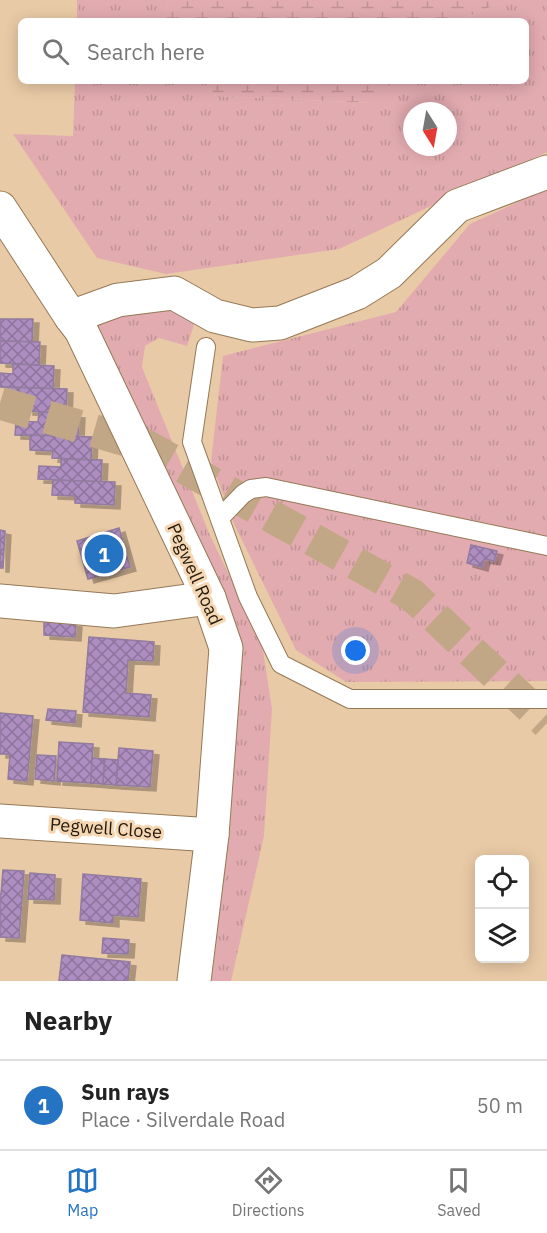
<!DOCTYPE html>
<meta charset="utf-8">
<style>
:root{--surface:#fff;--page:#f6f6f6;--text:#222;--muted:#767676;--line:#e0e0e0;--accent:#2574c4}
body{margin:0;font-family:"IBM Plex Sans",sans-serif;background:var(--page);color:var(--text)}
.controls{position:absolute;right:18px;bottom:18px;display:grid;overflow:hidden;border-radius:9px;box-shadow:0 3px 15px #0003}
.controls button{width:54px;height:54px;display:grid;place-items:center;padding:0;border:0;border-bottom:2px solid var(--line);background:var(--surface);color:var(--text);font:30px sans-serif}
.compass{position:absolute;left:403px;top:102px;width:54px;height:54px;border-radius:50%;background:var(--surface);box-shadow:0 3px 15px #0003;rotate:169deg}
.you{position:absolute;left:356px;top:651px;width:21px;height:21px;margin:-15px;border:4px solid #fff;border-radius:50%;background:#1a73e8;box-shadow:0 0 0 9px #1a73e833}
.badge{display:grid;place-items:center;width:39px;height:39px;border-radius:50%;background:var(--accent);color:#fff;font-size:20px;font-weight:700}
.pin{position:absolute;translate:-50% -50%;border:3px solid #fff;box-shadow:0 2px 6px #0006}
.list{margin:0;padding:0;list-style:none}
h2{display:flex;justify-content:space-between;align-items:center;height:78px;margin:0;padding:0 24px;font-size:26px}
h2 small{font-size:20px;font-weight:400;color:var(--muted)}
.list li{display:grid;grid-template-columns:39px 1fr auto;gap:18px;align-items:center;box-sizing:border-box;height:90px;padding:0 24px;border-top:2px solid var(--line)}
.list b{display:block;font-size:22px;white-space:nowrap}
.list p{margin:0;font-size:20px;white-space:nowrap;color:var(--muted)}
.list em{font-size:20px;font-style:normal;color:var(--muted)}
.icon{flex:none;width:33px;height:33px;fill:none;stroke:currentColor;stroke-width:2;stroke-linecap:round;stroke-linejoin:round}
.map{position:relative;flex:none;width:547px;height:981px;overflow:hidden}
.search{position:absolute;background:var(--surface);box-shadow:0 3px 15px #0003;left:18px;right:18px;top:18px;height:66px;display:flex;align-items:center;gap:15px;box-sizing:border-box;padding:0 21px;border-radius:9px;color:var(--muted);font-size:22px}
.sheet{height:168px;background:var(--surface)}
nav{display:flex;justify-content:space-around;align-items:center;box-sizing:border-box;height:84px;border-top:2px solid var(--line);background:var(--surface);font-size:16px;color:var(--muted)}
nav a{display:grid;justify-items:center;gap:3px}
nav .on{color:var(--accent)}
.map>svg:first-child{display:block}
.grass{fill:url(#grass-tufts);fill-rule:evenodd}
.wetland{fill:url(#wetland-marsh)}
.building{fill:url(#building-cross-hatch);stroke:#927b9f;stroke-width:1.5;filter:url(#shadow)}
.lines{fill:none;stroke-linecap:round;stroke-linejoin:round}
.highway-tunnel{stroke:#c2a787;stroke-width:33;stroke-dasharray:33 16;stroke-linecap:butt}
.lane-casing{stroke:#957957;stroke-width:20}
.street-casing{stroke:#957957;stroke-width:35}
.secondary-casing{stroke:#957957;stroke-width:35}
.lane{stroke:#fff;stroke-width:18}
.street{stroke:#fff;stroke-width:33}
.secondary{stroke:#fff;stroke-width:33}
.labels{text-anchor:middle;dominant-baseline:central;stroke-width:6;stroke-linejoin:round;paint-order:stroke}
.street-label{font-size:18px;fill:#241a0c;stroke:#f6d7b3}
</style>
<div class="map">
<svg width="547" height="981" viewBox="0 0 547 981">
<defs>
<pattern id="grass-tufts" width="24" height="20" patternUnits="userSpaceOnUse" patternTransform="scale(1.5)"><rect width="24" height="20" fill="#e2abb0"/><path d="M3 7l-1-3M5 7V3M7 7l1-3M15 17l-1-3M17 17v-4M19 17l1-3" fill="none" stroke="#c29396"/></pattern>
<pattern id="wetland-marsh" width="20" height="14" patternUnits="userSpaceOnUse" patternTransform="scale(1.5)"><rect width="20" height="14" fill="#e2abb0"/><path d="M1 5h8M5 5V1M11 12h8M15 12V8" fill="none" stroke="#c29396"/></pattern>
<pattern id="building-cross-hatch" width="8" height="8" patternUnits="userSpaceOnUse" patternTransform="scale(1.5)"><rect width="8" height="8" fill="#ae8ec1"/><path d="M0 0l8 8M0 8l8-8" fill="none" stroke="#8d739b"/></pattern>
<filter id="shadow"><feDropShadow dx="6" dy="4" stdDeviation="0" flood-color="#0004"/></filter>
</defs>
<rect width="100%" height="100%" fill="#e9caa6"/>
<!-- grass -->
<g class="grass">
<path d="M77,0h92l-6,21h-86z"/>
<path d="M507,0h40v152l-208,97 -173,25 -69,-16 -84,-124 60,2 2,-55h130l11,15 156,7 19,-22h135v-60h-69zM412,111h36v36h-36z"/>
<path d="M547,189v492l-201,1 -50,-32 -62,-126 -23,-63 12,-105 173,-44 74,-88z"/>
<path d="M158,305l38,14 -9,27 -28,-8 -14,8 -3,21 67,166 53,111 10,65 -8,127 -33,145h-29l30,-316 -141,-338 23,-20z"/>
</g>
<!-- wetland -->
<g class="wetland">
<path d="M169,0h338l-50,21h-294z"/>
<path d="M205,81h186l-18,22 -157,-7z"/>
</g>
<!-- building -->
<g class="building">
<path d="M0,319h33l-1,23 -32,-1z"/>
<path d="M0,341l40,1 -1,23 -39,-2z"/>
<path d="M13,364l41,2 -1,23 -53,-2v-14l13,1z"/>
<path d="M5,387l62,2 -1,24 -39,-2v-8l-23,-1z"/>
<path d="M39,412l40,2 -1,23 -63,-2 1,-14 22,1z"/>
<path d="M30,435l62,2 -1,23 -39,-2 1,-7 -23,-1z"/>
<path d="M61,459l41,1 -1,22 -63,-3 1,-13 22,1z"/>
<path d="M53,480l62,2 -1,23 -39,-2v-7l-23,-1z"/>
<path d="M119,528l11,39 -42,12 -11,-38z"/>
<path d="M0,530l5,1 -2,37h-3z"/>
<path d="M471,545l26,6 -3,10 -10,-2 -2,8 -15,-4z"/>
<path d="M44,621l32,2 -1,14 -31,-2z"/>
<path d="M89,637l65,5 -1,19 -25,-1 -2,33 25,2 -2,22 -66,-5z"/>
<path d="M48,709l28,2 -1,12 -29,-3z"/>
<path d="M0,713l33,3 -6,65 -19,-2 2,-25h-10z"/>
<path d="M59,742l34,2 -2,39 -34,-2z"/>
<path d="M119,748l34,3 -3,36 -34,-2z"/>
<path d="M37,755l19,1 -2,25 -19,-2z"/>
<path d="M92,758l13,1 -2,25 -12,-1z"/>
<path d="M105,759l13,1 -2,25 -13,-1z"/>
<path d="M3,870l21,1 -5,67 -19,-1v-43h1z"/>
<path d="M30,873l25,2 -1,25 -26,-1z"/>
<path d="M83,874l58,5 -3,38 -25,-2v8l-33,-3z"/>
<path d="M103,938l26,2 -1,14 -26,-1z"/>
<path d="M62,955l68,7 -2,19h-69z"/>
</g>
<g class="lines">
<!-- highway-tunnel -->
<path class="highway-tunnel" d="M0,403l146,43 266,149 135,128"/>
<defs>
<g id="lane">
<path d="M206,347l-14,95 56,155 33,67 69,35h197"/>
<path d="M220,518l23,-24 8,-5 15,-2 281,59"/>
</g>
<g id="street">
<path d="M71,317l47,-17 56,-7 41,23 37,9 28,-2 77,-30 32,-20 68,-67 90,-34"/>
<path d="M0,601l114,10 95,-13"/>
<path d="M0,821l212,14"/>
</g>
<path id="secondary" d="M0,208l71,109 10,13 128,268 17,50 -14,187 -18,146"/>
</defs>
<!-- lane casing -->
<use href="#lane" class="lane-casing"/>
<!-- street casing -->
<use href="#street" class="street-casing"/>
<!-- secondary casing -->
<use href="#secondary" class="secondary-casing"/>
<!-- lane -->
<use href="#lane" class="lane"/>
<!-- street -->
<use href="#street" class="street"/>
<!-- secondary -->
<use href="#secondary" class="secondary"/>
</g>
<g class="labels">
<!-- street labels -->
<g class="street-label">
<text transform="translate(195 574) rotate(66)">Pegwell Road</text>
<text transform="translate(106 828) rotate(4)">Pegwell Close</text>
</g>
</g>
</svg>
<div class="controls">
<button><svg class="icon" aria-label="locate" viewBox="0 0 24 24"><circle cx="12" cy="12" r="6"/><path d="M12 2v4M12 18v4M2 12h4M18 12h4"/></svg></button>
<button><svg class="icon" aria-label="layers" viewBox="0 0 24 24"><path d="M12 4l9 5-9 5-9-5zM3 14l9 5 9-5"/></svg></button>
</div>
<svg class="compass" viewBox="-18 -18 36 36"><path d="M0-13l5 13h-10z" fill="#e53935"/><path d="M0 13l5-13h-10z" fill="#767676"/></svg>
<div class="you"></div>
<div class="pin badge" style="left:104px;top:554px">1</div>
<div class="search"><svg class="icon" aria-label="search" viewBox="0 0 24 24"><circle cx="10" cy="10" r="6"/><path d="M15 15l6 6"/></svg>Search here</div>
</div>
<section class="sheet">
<h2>Nearby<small></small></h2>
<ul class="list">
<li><span class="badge">1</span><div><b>Sun rays</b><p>Place · Silverdale Road</p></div><em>50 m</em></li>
</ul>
</section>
<nav>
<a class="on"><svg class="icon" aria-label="map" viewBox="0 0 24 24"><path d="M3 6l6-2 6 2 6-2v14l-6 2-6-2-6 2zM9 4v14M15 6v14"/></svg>Map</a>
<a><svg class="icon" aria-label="directions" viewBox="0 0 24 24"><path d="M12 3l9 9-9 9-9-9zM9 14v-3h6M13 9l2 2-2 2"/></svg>Directions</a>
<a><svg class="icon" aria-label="saved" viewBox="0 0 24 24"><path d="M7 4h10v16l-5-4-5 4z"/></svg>Saved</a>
</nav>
